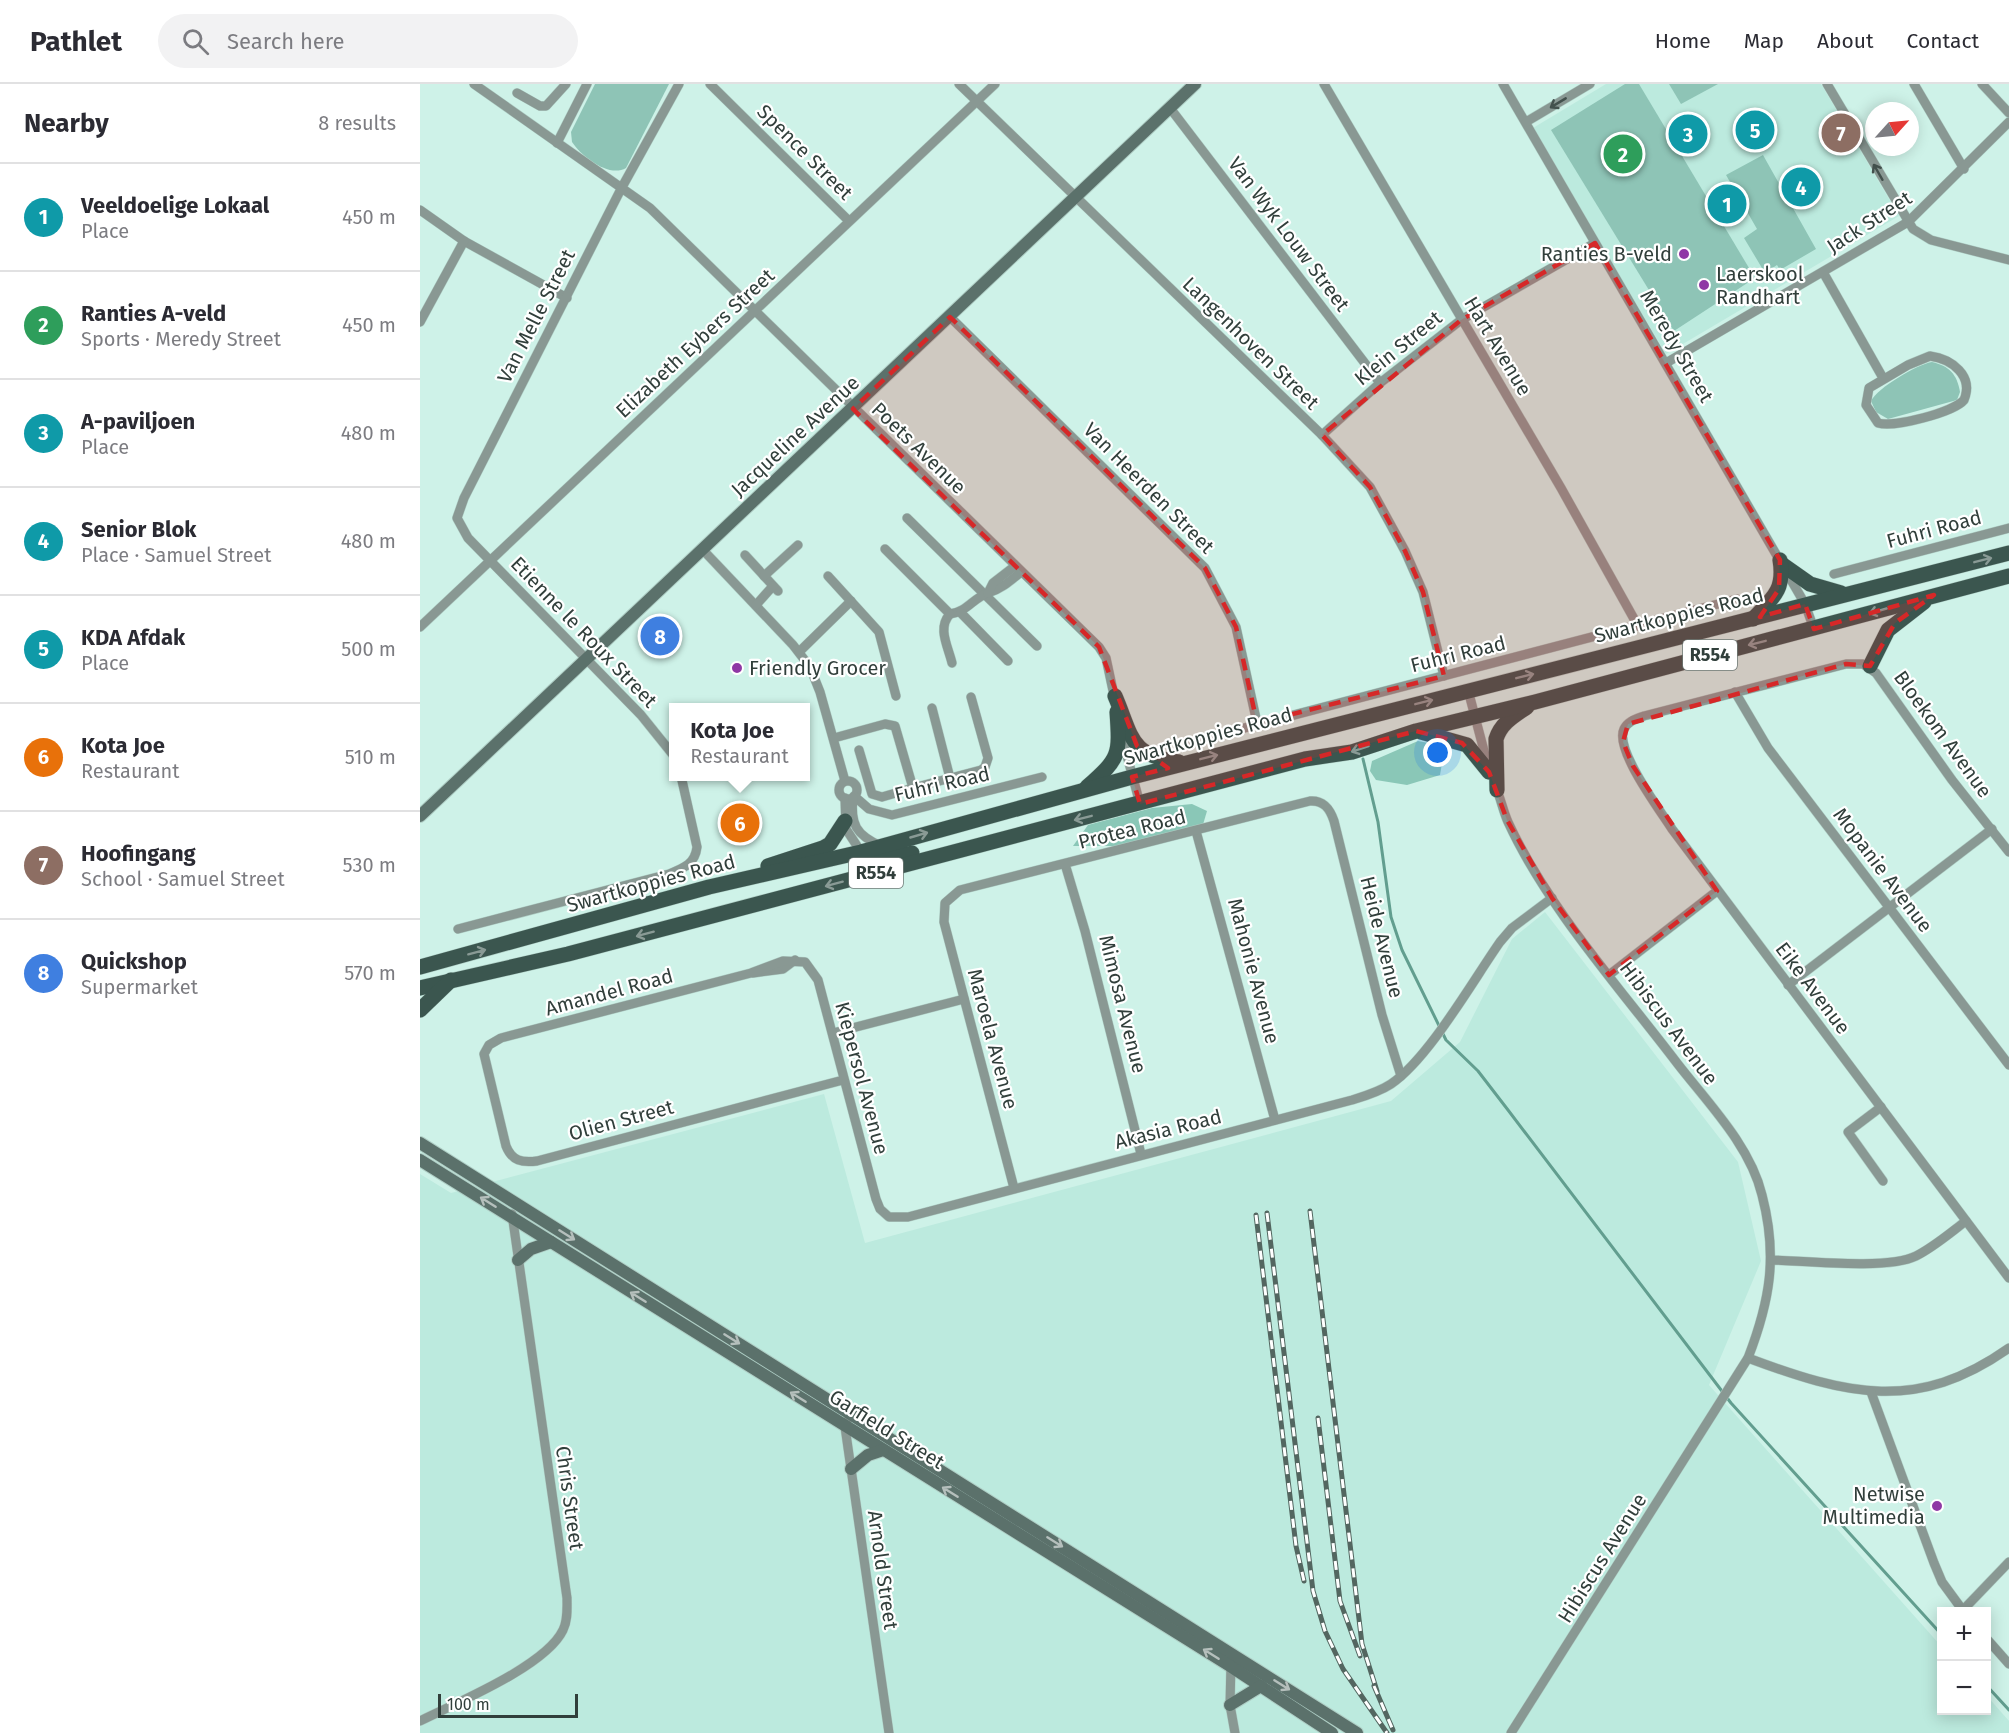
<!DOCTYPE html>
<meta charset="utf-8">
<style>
:root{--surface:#fff;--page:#f2f2f3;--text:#2b2b33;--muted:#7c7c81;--line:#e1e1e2;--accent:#0f766e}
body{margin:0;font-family:"Fira Sans",sans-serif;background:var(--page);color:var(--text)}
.controls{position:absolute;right:18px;bottom:18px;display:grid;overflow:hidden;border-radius:0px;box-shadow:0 3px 15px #0003}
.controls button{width:54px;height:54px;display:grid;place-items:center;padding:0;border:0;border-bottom:2px solid var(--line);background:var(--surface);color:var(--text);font:30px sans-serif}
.compass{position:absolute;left:1445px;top:18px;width:54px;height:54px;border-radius:50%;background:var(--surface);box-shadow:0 3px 15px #0003;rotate:63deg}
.scale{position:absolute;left:18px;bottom:15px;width:140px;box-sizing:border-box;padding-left:6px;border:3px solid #313f3b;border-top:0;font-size:16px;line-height:21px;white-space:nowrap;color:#313f3b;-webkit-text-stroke:4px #fff;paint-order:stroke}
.you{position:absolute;left:1018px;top:669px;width:21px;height:21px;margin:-15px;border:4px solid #fff;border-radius:50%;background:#1a73e8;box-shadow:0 0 0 9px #1a73e833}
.badge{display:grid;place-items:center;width:39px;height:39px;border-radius:50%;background:var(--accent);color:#fff;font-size:20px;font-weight:700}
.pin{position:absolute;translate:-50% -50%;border:3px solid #fff;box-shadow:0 2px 6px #0006}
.popup{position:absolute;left:249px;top:619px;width:141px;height:78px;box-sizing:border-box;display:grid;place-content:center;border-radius:0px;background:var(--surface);filter:drop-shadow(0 2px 4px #0005);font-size:20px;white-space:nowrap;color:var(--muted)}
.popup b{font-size:22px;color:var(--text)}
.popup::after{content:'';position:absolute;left:50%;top:100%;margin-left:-12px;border:12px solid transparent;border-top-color:var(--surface)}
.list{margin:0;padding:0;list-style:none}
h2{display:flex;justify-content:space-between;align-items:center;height:78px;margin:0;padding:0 24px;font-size:26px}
h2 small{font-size:20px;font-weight:400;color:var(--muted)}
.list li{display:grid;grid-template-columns:39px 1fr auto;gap:18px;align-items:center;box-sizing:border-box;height:108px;padding:0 24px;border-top:2px solid var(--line)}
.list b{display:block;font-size:22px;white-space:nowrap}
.list p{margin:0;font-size:20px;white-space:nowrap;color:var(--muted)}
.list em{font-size:20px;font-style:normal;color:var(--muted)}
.icon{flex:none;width:33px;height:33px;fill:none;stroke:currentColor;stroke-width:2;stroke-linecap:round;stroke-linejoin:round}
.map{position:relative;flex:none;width:1589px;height:1649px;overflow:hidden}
header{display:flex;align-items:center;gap:36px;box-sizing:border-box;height:84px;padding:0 30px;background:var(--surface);border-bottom:2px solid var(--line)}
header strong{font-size:28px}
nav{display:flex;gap:33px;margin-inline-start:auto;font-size:21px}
.search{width:420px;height:54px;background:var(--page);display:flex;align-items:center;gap:15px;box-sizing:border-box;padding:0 21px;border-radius:33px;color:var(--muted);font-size:22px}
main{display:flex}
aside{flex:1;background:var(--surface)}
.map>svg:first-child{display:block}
.built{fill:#bceade}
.green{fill:#8ec4b6}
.forest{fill:#8ac7b7}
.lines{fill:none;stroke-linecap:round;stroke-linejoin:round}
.stream{stroke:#629e8f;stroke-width:3}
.street-casing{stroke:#afcec5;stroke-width:10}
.secondary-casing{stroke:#afcec5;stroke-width:14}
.primary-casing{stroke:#afcec5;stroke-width:16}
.street{stroke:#899893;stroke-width:9}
.secondary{stroke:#5b716b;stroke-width:12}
.primary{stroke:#3b564f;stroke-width:15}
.rail-casing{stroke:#536660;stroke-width:5}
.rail{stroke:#fff;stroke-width:3;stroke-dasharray:9;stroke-linecap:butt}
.oneway{stroke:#43514d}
.oneway2{stroke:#899a95}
.oneway3{stroke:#b5bfbc}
.marked{fill:#d62828;fill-opacity:0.2;stroke:#d62828;stroke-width:4.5;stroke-dasharray:12 8;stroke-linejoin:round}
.poi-dot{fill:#8f38a5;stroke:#fff;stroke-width:2}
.labels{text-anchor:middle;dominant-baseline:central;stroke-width:4.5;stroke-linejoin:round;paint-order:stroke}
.shield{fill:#fff;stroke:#6f7976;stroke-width:1.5}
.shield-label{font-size:18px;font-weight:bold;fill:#313f3b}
.street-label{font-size:20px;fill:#313f3b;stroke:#fff}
.poi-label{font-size:20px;fill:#313f3b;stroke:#fff;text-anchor:end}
</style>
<header>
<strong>Pathlet</strong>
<div class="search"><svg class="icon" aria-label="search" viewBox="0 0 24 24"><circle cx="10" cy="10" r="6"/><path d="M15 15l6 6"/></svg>Search here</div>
<nav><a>Home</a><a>Map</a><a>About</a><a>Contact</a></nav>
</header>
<main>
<aside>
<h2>Nearby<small>8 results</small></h2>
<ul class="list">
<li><span class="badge" style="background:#0f9aa8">1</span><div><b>Veeldoelige Lokaal</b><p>Place</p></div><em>450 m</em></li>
<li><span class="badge" style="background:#2e9e5b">2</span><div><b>Ranties A-veld</b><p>Sports · Meredy Street</p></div><em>450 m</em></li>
<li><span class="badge" style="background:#0f9aa8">3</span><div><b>A-paviljoen</b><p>Place</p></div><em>480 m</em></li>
<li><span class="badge" style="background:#0f9aa8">4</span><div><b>Senior Blok</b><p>Place · Samuel Street</p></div><em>480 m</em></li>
<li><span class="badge" style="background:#0f9aa8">5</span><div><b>KDA Afdak</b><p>Place</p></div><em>500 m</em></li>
<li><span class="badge" style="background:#e8710a">6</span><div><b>Kota Joe</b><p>Restaurant</p></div><em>510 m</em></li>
<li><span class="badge" style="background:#8d6e63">7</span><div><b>Hoofingang</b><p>School · Samuel Street</p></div><em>530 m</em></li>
<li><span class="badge" style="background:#3f7fe0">8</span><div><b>Quickshop</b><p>Supermarket</p></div><em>570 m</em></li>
</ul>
</aside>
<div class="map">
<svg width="1589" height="1649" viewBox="0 0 1589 1649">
<rect width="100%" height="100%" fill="#cef2e8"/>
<!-- built -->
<g class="built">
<path d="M1186,0h215l78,132 -233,138 -133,-226z"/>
<path d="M1125,828l193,250 23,99 -52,124 232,261 1,64h44l1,-14 22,25v12h-1589v-559l31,19 373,-99 41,149 526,-142 69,-59 52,-103z"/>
</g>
<!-- green -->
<g class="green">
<path d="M175,0h74l-43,84c-17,10 -44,-11 -54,-26l-1,-10z"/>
<path d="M1205,0h14l116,194 -81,53 -123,-201z"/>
<path d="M1249,0h49l-37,20z"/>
<path d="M1343,71l53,94 -36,21 -3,-5 -12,8 -21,-35 13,-9 -31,-54z"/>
<path d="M1512,278c17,4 25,12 28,30l-3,8 -69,19 -12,-7 -5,-11c6,-13 47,-37 61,-39z"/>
</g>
<!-- forest -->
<g class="forest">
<path d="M998,657l27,5 -5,29 -33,10 -31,-5 -6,-9 2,-10z"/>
<path d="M772,720l15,7 -5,17 -78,18h-51l15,-21 64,-17z"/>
</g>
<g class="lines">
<!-- stream -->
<g class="stream">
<path d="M943,675l15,63 13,95 11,33 44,90 32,31 30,39 223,293 211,232"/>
<path d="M1566,1601l23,25"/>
</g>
<defs>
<g id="street">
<path d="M54,0l176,124 449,439 7,11 9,42"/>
<path d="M290,0l139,137"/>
<path d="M539,0l363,351 48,52 35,64 18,41 21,84"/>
<path d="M904,0l237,404 77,138"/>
<path d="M1083,0l302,520 9,25"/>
<path d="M1407,0l86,145 18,11 78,20"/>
<path d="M1494,0l50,85"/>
<path d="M1562,0l27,29"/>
<path d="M97,9l23,13h6l20,-22"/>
<path d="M750,24l210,275"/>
<path d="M1106,38l64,-38"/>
<path d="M137,59l30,-59"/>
<path d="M0,126l44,31 103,57"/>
<path d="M1403,188l60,106"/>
<path d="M530,233l255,251 31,59 21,96"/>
<path d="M0,238l44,-81"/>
<path d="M1510,272c22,3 44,20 34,44 -10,12 -70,28 -86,23l-12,-18 3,-17 39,-23z"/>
<path d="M1246,279l242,-141 101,-100"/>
<path d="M902,351l58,-52 81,-63 134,-77"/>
<path d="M487,434l130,128"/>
<path d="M465,465l65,65c17,-2 23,-16 38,-21 13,-4 22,-12 33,-21"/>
<path d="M283,466l90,95 17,22 10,25 25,89"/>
<path d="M325,471l33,36"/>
<path d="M1414,490l175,-46"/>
<path d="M344,492l34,-31"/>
<path d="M408,492l51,56 17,64"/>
<path d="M568,509l5,-10 22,-17"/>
<path d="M336,521l17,-19"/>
<path d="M541,529l47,48"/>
<path d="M530,530c-13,14 -2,32 2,49"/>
<path d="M0,543l575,-543"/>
<path d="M379,568l52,-51"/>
<path d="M1048,606l20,76"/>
<path d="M1315,608l33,56 241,317"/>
<path d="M512,624l18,70"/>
<path d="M702,653l18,67"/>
<path d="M414,654l51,-14 10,2 18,62 68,-18 4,-3 3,-9 -17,-61"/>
<path d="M767,659l550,-144"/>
<path d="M439,666l13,44 10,3 31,-9"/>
<path d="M254,672l-33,-41 -173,-177 -11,-20 7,-20 157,-309 58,-105"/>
<circle cx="428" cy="706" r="9"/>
<path d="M1076,704c5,11 7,23 12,34 39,85 112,166 169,241 30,39 73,82 85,132 16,61 8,106 -14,163l-237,375"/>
<path d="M434,712l15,13 23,6 150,-38"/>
<path d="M425,714l1,31 15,23"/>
<path d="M433,714c-3,26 3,37 28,48"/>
<path d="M776,747l79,289"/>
<path d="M1589,768l-57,-72 -76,-107 -13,-9h-17l-202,52c-8,3 -16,5 -20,13 -10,20 36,81 48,100l337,449"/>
<path d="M645,780l20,67 56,223"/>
<path d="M38,845l211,-55c15,-6 26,-10 28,-27l-16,-71"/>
<path d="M333,889l30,-4 12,-9"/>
<path d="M1189,891l108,-84"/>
<path d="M1368,901l204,-156"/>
<path d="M413,949l131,-34"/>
<path d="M423,996l-306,81c-15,2 -25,0 -31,-15l-22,-92 5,-9 12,-7 250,-65 32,-12 22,1 13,18 58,219 4,10 9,8h19l444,-117c13,-4 27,-8 39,-16 38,-26 81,-102 109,-142l12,-14 40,-30"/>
<path d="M1461,1023l-33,25 35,49"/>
<path d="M594,1104l-70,-266 1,-19 15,-13 350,-89c14,-1 20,8 24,20l48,194 19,61"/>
<path d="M1352,1176c34,1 116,10 144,-4 18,-9 34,-23 50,-35"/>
<path d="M1328,1274c99,37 169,55 261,-10"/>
<path d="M1451,1308l63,171 8,19 22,30"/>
<path d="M427,1337l-2,6 44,306"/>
<path d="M1543,1526l46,-48"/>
<path d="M1566,1554l23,26"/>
<path d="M811,1579l-1,42 5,28"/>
<path d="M0,1637c36,-18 126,-55 143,-91 5,-10 4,-21 4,-32l-55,-384"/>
</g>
<g id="secondary">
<path d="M0,732l775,-732"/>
<path d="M0,1059l937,590"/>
<path d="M0,1076l810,506 102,67"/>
<path d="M98,1176l13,-11 20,-7"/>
<path d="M431,1385l17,-14 15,-5"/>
<path d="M810,1621l31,-19"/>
</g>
<g id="primary">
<path d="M1363,481l27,19 31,9"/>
<path d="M1333,535c20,-21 32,-29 27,-59"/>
<path d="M1450,582l18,-36 36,-28"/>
<path d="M695,612c18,42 14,59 64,66"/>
<path d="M1001,648l46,13 22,27"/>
<path d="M667,703c33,-29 33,-32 30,-75"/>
<path d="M1077,706l-1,-51c5,-16 18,-23 31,-32"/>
<path d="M442,768l26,6 24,-5"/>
<path d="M348,782l55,-18 7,-4 15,-23"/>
<path d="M0,883l289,-80 152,-35 271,-75 877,-224"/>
<path d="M0,904l148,-34 737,-195 47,-7 64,-21 119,-29 474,-126"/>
<path d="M0,926l31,-30"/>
</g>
</defs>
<!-- street casing -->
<use href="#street" class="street-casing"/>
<!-- secondary casing -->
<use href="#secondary" class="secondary-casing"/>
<!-- primary casing -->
<use href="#primary" class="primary-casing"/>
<!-- street -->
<use href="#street" class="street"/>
<!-- secondary -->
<use href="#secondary" class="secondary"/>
<!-- primary -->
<use href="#primary" class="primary"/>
<defs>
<g id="rail">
<path d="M890,1127l52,433 15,47"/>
<path d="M847,1129l46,378 12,40 18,38 44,64"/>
<path d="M836,1131l40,331 8,35"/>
<path d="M898,1334l22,183 20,55"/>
<path d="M954,1602l19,44"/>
</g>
</defs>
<!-- rail casing -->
<use href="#rail" class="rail-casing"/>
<!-- rail -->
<use href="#rail" class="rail"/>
</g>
<!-- one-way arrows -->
<defs><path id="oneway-shaft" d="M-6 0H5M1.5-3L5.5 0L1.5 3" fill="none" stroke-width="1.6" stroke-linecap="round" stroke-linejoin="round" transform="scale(1.5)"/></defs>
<g class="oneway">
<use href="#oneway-shaft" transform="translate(1138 19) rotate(149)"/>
<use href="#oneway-shaft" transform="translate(1458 88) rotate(-120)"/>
</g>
<g class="oneway2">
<use href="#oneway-shaft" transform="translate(1563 476) rotate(-14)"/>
<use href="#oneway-shaft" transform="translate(1458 527) rotate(164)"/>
<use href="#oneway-shaft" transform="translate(1337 559) rotate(166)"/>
<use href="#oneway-shaft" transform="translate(1105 592) rotate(-14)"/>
<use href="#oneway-shaft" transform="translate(1004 618) rotate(-14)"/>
<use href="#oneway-shaft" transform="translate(940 665) rotate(162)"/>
<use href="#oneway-shaft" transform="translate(789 673) rotate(-14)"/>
<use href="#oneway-shaft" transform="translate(663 734) rotate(166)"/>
<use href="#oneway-shaft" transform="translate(499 751) rotate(-16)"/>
<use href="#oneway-shaft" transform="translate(414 800) rotate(165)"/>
<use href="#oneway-shaft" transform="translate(225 850) rotate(165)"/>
<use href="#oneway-shaft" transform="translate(57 868) rotate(-15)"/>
</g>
<g class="oneway3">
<use href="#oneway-shaft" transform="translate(68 1118) rotate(-148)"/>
<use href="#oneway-shaft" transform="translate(147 1151) rotate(32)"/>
<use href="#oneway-shaft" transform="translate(218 1213) rotate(-148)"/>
<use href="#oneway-shaft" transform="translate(312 1255) rotate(32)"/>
<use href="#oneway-shaft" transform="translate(378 1313) rotate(-148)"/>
<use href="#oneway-shaft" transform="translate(530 1408) rotate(-148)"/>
<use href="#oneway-shaft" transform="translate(635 1458) rotate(32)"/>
<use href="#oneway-shaft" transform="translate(791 1570) rotate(-148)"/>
<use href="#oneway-shaft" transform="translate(862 1601) rotate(32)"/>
</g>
<!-- marked area -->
<path class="marked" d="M1175,159l185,317 -1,29 -19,28 45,-13 9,25 120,-34 -39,28 -25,43 -24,-2 -218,60 -5,18 10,24 84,125 -108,84 -57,-77 -45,-78 -18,-48 -27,-29 -46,-12 -276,73 -8,-27 36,-9 -31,-22 -38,-99 -246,-238 97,-92 255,251 31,59 21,96 187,-47 -21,-84 -18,-41 -35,-64 -48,-52 139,-115z"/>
<!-- markers -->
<g class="poi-dot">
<circle cx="1264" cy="170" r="6"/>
<circle cx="1284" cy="201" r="6"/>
<circle cx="317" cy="584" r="6"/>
<circle cx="1517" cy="1422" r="6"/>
</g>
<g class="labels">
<!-- shield labels -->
<g class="shield">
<rect x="1263" y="556" width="54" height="30" rx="4.5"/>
<rect x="429" y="774" width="54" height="30" rx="4.5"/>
</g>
<g class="shield-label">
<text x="1290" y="571">R554</text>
<text x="456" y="789">R554</text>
</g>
<!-- street labels -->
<g class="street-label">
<text transform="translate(385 68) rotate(45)">Spence Street</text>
<text transform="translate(1449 138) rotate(-33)">Jack Street</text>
<text transform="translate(869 150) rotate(53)">Van Wyk Louw Street</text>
<text transform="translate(116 232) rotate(-63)">Van Melle Street</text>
<text transform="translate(275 259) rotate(-43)">Elizabeth Eybers Street</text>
<text transform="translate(831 259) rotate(44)">Langenhoven Street</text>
<text transform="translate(1078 262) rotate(59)">Hart Avenue</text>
<text transform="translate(1257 262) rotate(60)">Meredy Street</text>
<text transform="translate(978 264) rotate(-39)">Klein Street</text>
<text transform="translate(375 352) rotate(-43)">Jacqueline Avenue</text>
<text transform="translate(499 364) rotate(44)">Poets Avenue</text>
<text transform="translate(729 404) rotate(45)">Van Heerden Street</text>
<text transform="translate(1514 445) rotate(-15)">Fuhri Road</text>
<text transform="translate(1259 531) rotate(-14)">Swartkoppies Road</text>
<text transform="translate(164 548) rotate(46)">Etienne le Roux Street</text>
<text transform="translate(1038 570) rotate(-14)">Fuhri Road</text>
<text transform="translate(1523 650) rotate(54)">Bloekom Avenue</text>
<text transform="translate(788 652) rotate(-15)">Swartkoppies Road</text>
<text transform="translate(522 700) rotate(-13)">Fuhri Road</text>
<text transform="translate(712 745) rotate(-14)">Protea Road</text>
<text transform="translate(1463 786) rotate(53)">Mopanie Avenue</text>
<text transform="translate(231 799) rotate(-15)">Swartkoppies Road</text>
<text transform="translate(962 853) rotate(76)">Heide Avenue</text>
<text transform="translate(834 887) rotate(75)">Mahonie Avenue</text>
<text transform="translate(1393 904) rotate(53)">Eike Avenue</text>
<text transform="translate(189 908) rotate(-15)">Amandel Road</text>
<text transform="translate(703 920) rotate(76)">Mimosa Avenue</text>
<text transform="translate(1249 939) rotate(53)">Hibiscus Avenue</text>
<text transform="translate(573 955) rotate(75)">Maroela Avenue</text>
<text transform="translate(442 994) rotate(75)">Kiepersol Avenue</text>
<text transform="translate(201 1036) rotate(-15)">Olien Street</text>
<text transform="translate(748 1045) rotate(-14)">Akasia Road</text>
<text transform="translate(467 1345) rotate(32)">Garfield Street</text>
<text transform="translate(150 1414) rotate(82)">Chris Street</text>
<text transform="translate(1182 1474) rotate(-58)">Hibiscus Avenue</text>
<text transform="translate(463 1486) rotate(82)">Arnold Street</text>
</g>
<!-- poi labels -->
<g class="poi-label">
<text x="1252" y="170">Ranties B-veld</text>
<text x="1296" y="190" text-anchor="start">Laerskool<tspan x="1296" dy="23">Randhart</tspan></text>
<text x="329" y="584" text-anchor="start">Friendly Grocer</text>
<text x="1505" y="1410">Netwise<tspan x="1505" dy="23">Multimedia</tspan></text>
</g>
</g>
</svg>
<div class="controls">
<button>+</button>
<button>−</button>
</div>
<svg class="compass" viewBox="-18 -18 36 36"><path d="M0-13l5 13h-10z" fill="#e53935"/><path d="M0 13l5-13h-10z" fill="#7c7c81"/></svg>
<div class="scale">100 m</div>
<div class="you"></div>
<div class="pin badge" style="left:1307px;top:120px;background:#0f9aa8">1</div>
<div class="pin badge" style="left:1203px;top:70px;background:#2e9e5b">2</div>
<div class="pin badge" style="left:1268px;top:50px;background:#0f9aa8">3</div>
<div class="pin badge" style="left:1381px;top:103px;background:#0f9aa8">4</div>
<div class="pin badge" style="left:1335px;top:46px;background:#0f9aa8">5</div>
<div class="pin badge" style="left:320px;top:739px;background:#e8710a">6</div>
<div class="popup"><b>Kota Joe</b>Restaurant</div>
<div class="pin badge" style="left:1421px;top:49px;background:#8d6e63">7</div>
<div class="pin badge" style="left:240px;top:552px;background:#3f7fe0">8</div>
</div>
</main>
